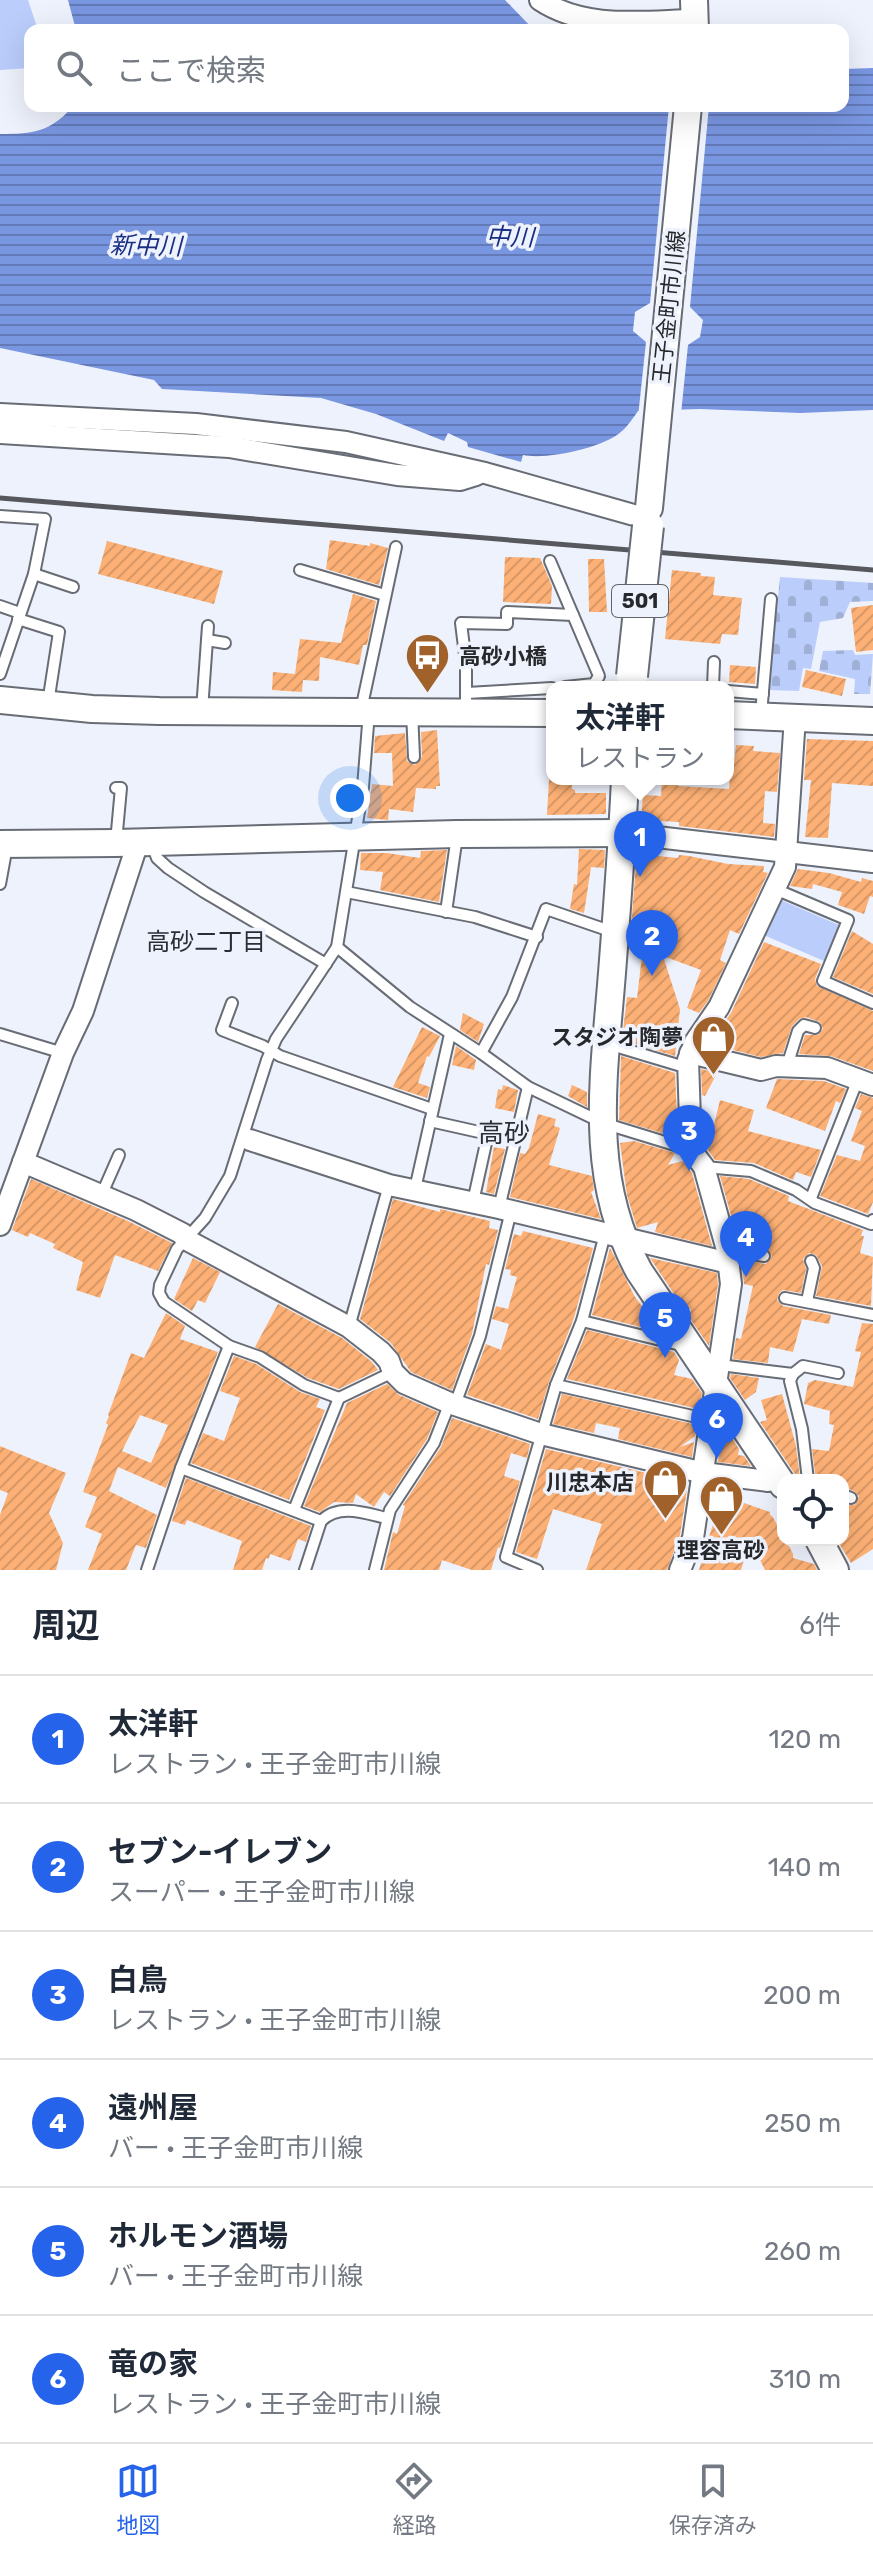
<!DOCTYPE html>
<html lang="ja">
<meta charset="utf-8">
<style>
:root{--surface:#fff;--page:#f2f2f3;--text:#1f2937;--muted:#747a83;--line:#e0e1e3;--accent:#2563eb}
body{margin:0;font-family:Rubik,"Noto Sans JP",sans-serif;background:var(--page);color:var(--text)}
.controls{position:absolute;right:24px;bottom:24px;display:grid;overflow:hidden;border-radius:16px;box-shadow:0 8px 32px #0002}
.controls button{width:72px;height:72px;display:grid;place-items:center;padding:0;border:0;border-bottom:2px solid var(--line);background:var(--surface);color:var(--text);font:40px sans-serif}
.you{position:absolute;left:350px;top:798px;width:28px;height:28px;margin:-20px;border:6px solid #fff;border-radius:50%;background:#1a73e8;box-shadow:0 0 0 12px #1a73e833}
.badge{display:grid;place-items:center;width:52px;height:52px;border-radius:50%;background:var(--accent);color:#fff;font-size:26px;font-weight:700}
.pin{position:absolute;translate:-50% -66px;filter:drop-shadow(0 2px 4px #0008)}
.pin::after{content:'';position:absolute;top:42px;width:28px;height:24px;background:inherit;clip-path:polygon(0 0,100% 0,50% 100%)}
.popup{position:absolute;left:546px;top:681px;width:188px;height:104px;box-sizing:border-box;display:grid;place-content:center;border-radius:16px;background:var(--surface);filter:drop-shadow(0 2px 6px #0005);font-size:26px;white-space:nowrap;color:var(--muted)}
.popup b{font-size:30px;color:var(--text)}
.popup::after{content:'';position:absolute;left:50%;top:100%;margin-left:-16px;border:16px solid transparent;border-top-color:var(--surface)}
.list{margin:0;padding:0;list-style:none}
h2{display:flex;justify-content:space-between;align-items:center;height:104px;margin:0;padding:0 32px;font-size:34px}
h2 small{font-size:26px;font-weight:400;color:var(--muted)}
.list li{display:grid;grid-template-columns:52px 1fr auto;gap:24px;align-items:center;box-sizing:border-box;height:128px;padding:0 32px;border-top:2px solid var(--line)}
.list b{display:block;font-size:30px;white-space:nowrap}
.list p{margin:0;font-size:26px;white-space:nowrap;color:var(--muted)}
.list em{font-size:26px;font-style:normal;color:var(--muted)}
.icon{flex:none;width:44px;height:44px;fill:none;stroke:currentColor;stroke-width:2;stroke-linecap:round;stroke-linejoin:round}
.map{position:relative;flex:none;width:873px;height:1570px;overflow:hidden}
.search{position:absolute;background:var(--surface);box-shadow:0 8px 32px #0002;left:24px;right:24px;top:24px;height:88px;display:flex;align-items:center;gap:20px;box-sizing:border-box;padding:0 28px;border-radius:16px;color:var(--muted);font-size:30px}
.sheet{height:872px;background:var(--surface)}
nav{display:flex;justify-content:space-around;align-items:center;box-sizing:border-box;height:112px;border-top:2px solid var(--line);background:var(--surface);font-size:22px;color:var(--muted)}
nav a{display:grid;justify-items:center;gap:4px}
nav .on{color:var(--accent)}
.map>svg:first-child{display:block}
.green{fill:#bacdfb}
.cemetery{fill:url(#cemetery-stones)}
.water{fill:url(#water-rules)}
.pier{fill:#eef2fc}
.building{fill:url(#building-hatch);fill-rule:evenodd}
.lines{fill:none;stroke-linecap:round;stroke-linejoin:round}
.lane-casing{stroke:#686c74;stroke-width:14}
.street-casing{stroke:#686c74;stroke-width:24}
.secondary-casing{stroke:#686c74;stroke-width:30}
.lane{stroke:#fff;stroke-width:10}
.street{stroke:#fff;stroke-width:20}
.secondary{stroke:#fff;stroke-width:26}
.rail{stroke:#56585d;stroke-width:5}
.primary-bridge-casing{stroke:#686c74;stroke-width:34;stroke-linecap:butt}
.primary-bridge{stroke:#fff;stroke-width:30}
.labels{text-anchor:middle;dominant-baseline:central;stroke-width:7;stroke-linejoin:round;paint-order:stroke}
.shield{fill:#eef2fc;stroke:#63656a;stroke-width:2}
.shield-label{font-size:20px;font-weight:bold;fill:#27282c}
.street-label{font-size:22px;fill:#27282c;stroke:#eef2fc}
.poi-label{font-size:22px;font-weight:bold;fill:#27282c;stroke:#eef2fc;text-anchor:end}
.water-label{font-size:24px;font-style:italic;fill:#192f85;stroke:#eef2fc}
.neighbourhood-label{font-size:24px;fill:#2a2d34;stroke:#eef2fc}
.quarter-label{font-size:26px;fill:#2a2d34;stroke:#eef2fc}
</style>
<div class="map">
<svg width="873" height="1570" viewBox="0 0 873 1570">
<defs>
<pattern id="cemetery-stones" width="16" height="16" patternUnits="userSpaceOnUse" patternTransform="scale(2)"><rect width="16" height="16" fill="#bacdfb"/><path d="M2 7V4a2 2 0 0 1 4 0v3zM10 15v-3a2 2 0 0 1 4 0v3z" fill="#a0b0d7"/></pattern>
<pattern id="water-rules" width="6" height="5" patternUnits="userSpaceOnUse" patternTransform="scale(2)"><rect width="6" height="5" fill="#7996e1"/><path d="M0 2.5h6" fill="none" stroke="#637ab7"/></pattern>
<pattern id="building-hatch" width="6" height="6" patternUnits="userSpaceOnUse" patternTransform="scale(2)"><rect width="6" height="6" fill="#fcb075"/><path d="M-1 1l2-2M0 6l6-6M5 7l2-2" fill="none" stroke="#d89765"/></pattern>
</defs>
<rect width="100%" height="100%" fill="#eef2fc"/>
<!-- green -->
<g class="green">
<path d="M0,0h28l10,30h-8v38l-30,2z"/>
<path d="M320,446l140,29 -141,-22z"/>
<path d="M776,898l63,27 -15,36 -65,-28z"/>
</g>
<!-- cemetery -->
<g class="cemetery">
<path d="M780,577l93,6v18l-23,1 -7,16 -23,4 -9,47 -8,-1 -4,23 -30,-1z"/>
<path d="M853,650l2,5 18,-1 -3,40h-16l1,-15 -36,-8 4,-20z"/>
</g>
<!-- water -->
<g class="water">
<path d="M68,0h437l29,30h-458z"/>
<path d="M873,68v342l-73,3 -100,-4 -62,2c-5,7 -10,15 -16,20 -18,17 -76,29 -99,24l-2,7 -53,-15 -1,-5 -19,-9 -4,8 -68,-27 -55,-16 -159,-9 -8,-9 -154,-32v-214c33,0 51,-2 73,-28h770v-37z"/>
</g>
<!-- pier -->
<path class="pier" d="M669,106h40l-19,201 13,13 -3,17 -12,8 -7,69 -43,3 8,-75 -13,-11 2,-19 15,-9z"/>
<!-- building -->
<g class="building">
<path d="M330,540l40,6v-3l18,5 -9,37 -53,-16z"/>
<path d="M107,541l116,30 -9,33 -116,-30z"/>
<path d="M505,557l35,1 12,28 -1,18 -48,-2z"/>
<path d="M588,559h16l3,53h-18z"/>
<path d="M672,570l29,3v3l14,1 -2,18 29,3 -4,37 -16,-1 -2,10 -55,-5z"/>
<path d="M353,594l23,7 -9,44h-4l-4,20 -39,-8 -1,24 -16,-1 -1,12 -30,-2 1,-18 22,2 5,-35 41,4z"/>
<path d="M873,605v45l-17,2 -5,-44z"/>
<path d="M730,665l26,2 -1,17 -26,-2z"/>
<path d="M806,670l40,9 -4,17 -40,-9z"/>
<path d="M437,730l3,56h-4v3l-20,-1 -3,24 -24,-3 -1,11 -21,-2 5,-34 21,2 -1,-33h-18l1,-17 30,-3 2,28 8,4 7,-8 -1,-25z"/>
<path d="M807,739l66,2v45l-41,-3 -4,55 -23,-1 6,-57h-7z"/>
<path d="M736,745l18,1 -1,5 27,2 -3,39 -12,-1 -2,32 12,1 -1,13 -95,-11v-4l-38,-2 2,-25 18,1 1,-17h17l-1,7 51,3 2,-24h3z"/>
<path d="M549,779h23v10l3,1v3h31v21l-59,1z"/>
<path d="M579,849l26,1 -1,18 -13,-1 -7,46 -14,-4 4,-25 3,1z"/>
<path d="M447,850l-8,52 -59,-12 3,-18 -23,-2 1,-17h26l33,5 1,-7z"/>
<path d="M637,851l11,1v3l30,3 1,-3 10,1 39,8 36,2 -1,6 5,1 -29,61 -9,-4 -10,30 6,3 -18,38 -9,12 -12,-5 14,-38 -38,-14 17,53 -5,47 -53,-16 5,-43 10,1 8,-67 -14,-2z"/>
<path d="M798,869l31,4 32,9 1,-4 11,3v16l-3,-1 -6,18 -26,-9 4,-13 -29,-8 -1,5 -22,-3z"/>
<path d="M852,931l21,13v50l-40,-17z"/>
<path d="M764,942l57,22 -6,15 2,7 56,25v60l-42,-15 -32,-2 6,-19h13l5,-6 -3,-7 -14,-5 -7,2 -7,7 -9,27 -22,4 -52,-13 22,-31z"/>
<path d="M463,1013l21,11 -6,18 -18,-12z"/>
<path d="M422,1027l18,9 -11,21 -2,-1 -9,27 12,4 -3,11 -34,-11z"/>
<path d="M456,1046l20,14 -2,10 -22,-5z"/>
<path d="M621,1056l54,17 3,65 -59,-18z"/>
<path d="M701,1069l16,4 -12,23 -3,-1z"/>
<path d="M777,1079l47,2 22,8 -6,14 -4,-2 -11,30 -59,-23z"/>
<path d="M503,1085l15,5 -4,22 -19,-4 3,-19 4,1z"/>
<path d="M572,1085l15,7v15l-19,-11z"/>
<path d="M861,1094l12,4v104l-5,12 -48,-18 17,-41 23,6 5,-15 -14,-5 11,-30 -7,-3z"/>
<path d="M720,1100l34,10 -6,21 73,19 -10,27 -15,-5 -3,8 -39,-17 -39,-3 -7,-10z"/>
<path d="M538,1114l18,5 -2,7 6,2 -11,37 43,11 2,14 -3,2 10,27 -91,-22 10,-44 5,1 4,-6z"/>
<path d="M634,1141l41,12 -7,12 15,-4 9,12 20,73 -57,-14 3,-10 -21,6 -10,-33 -7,-52z"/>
<path d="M494,1147l11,2 -11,45 -8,-2z"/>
<path d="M720,1176l29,3 40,17 -1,5 75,29 -2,6h3l-4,17 13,4 -2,49 -55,-10 6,-30 -6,-11 -7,-2 -6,6 3,10 -5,24 -18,-3 -4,3 -2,7 6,6 48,9 -2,9 -27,-5 -9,33 -23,-5 -2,16 -35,-4 3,-21 5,1 12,-53 -9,-2 -2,-24 24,4 6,-8 -6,-8 -27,-4z"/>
<path d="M31,1179l99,43 42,21 -14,28 -43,-16 -15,43 -24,-8 7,-28 -30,-14 2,-4 -25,-11 -2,4 -16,-7z"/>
<path d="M393,1199l47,13v-3l50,12 -1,7 9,2 -9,35 -3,-1 -14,70 -20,56 -41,-18 -20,-29 -31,-24z"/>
<path d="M523,1231l70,17 -19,70 -25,64 -11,37 -71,-24 19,-51 15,6 8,-26 -17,-5 4,-13 12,3 9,-32 -7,-2 1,-5 -6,-1 9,-35 7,2z"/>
<path d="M610,1248l25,49 26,35 -69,-17z"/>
<path d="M193,1258l27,14 -15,31 -7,-3 -6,11 -18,-12z"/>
<path d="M650,1258l67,15 1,11 -9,62 -20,-29 2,-8 -8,-2z"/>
<path d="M278,1304l64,34 30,24 6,8 -39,19 -31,-11 -53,-31z"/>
<path d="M166,1313l19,13 -5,13 38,13 -52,136 -48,-21 -9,24 48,24 -11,33 -10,-3 -10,25h-38l14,-36 -17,-7 12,-30 -14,-5 25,-67 -2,-2 3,-7 -1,-1 23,-62 13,5zM140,1415l28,10 -17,38 -29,-12z"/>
<path d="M862,1323l11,1v225l-22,14 -14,-23h6v-36l12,1 4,-9 -5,-5 -11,-4v-7h-27l-4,-31 17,2 5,-26 -5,-1 1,-13 -26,-7 4,-21 7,-3 38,7 8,-35 -6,-1z"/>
<path d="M587,1330l87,22 5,8 -5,15 18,4 10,14 -3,16 -132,-30z"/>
<path d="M234,1356l22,8 44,28 20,7 -4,8 9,3 -36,90 -98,-37 12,-30 21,8 16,-43 -20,-7z"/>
<path d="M731,1374l28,4 -3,14 -11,8 -15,-22z"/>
<path d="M387,1384l12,11 39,17 -11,27 -37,57 -6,-4 -10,15 -18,-13 -3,9 -19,-1 -14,10 -16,-6 43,-103z"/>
<path d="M562,1394l135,31 -2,11 -15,11 14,-5 -2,15 -74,-18 2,-11 -24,-5 -2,10 -41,-9z"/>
<path d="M782,1394l14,52 4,32 -3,-1 -37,-55 7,-2 -6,-20z"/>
<path d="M452,1418l78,26 -3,14 -16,-5 -7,23 16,5 -20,67 -2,-1 -7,23h-19l-30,-10 -3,10h-55l9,-38 4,2 8,-28 -2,-1 38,-58z"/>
<path d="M728,1432l11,17 -1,6 6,1 7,10 -33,-4 4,-28z"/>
<path d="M0,1446l66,27 -17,40 14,30 -7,27h-56v-55l8,-22 -8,-3z"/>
<path d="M546,1449l142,34 -8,52 -13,35h-81l16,-46 -49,-15 -16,50 -21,-7z"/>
<path d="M186,1478l125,48 -5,16 -8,-3 -8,22 -20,-7 -1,5 -3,-1 -4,12h-29l9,-29 -55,-21 -2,5 -13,-4z"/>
<path d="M727,1497l43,15v3l2,1 10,17 1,7h3l7,14v4l21,6 3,6h-52l-15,-30 -9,30h-42l22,-72 5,1z"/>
</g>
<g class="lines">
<defs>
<g id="lane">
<path d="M0,516l45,3 -11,55 -34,100"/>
<path d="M550,561l49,115 -5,8 -29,3"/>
<path d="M300,570l85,25"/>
<path d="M34,574l39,13"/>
<path d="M0,606l20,7"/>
<path d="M18,619l41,13 -11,71"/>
<path d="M207,640l18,3"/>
<path d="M713,687l1,-25"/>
<path d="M728,691l35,3"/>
<path d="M467,693l85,-5"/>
<path d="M202,710l6,-84"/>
<path d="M361,710l35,-163"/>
<path d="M412,711l2,46"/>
<path d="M466,712v-49l-5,-40 46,1v-12l66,3"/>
<path d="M761,714l10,-115"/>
<path d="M116,842l5,-54h-5"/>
<path d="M152,844l5,14 11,10 36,24 122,72"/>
<path d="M0,884l7,-38"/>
<path d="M775,889l73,31 -25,61 50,22"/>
<path d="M346,892l129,25 62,20"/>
<path d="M446,912l11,-76"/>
<path d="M337,947l73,60 71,46 47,34 75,36 88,27"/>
<path d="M232,1003l-10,27 41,16 17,10 152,53"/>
<path d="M0,1034l63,19"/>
<path d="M608,1044l80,24"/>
<path d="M481,1053l31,-56 34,-88 67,23"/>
<path d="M787,1066l11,-35 6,-6 11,3"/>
<path d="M430,1121l58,13 -15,68"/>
<path d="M704,1167l47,4 45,19 19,13 56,21 2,-4"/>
<path d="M415,1189l35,-155"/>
<path d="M101,1196l18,-41"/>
<path d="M811,1198l47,-119"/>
<path d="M499,1208l29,-121"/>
<path d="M727,1250l37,6"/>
<path d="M785,1298l88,17"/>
<path d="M807,1301l7,-33 -3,-7"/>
<path d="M582,1321l103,25"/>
<path d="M349,1327l40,-142"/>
<path d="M720,1365l73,9 -3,7 12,48 6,51"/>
<path d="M793,1374l10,-8 35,7"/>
<path d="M556,1385l154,35"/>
<path d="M339,1398l-35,-13 -44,-28 -31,-11 -65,-44 -5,-9 1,-8 17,-36 28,-31 25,-42 37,-116 9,-21 61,-92 26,-160 6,-75"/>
<path d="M181,1468l140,53c18,-18 44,-8 65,-3"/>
<path d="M843,1495l8,3"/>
<path d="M294,1510l45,-112 54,-26"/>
<path d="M147,1570l34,-102 48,-122"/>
<path d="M305,1570l16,-49"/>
<path d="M375,1570l15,-60 44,-67 13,-33 10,-11 23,-63 31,-125"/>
<path d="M537,1570l-31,-13 50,-172 26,-64 23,-87"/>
</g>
<g id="street">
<path d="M540,0c45,30 103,21 155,20"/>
<path d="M0,414l196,10 150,18 139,31 163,46"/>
<path d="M0,433l229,14 168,28 63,5 16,-5"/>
<path d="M622,833l251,29"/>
<path d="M690,1053l71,17 15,-4 51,2 46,17"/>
<path d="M250,1140l139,45 110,23 230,55"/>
<path d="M23,1162l113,48 47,24 2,5 164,88 32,25 8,9 4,11 11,11 48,21 89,30 163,39 64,8 10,-4"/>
<path d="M0,1225l63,-172 20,-42 55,-169"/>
<path d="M680,1570l13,-32 38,-254 -4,-34 -23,-83 -13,-17 -3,-90 7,-18 24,-35 66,-140 10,-150"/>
</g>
<g id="secondary">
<path d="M694,0l1,30"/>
<path d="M649,508l39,-402"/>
<path d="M0,700l92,9 67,2 393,2"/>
<path d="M728,715l145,6"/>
<path d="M625,779c-3,65 -8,130 -13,194 -8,103 -25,203 27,298l144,214"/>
<path d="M0,844l116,-1 341,-9 165,-1"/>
<path d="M819,1540l16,30"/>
</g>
</defs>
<!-- lane casing -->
<use href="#lane" class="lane-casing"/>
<!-- street casing -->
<use href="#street" class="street-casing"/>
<!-- secondary casing -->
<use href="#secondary" class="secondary-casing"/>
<!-- lane -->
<use href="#lane" class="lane"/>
<!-- street -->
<use href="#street" class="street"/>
<!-- secondary -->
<use href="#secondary" class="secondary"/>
<!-- rail -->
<path class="rail" d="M0,498l873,72"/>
<defs>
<path id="primary-bridge" d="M632,676l16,-150"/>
</defs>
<!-- primary-bridge casing -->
<use href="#primary-bridge" class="primary-bridge-casing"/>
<!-- primary-bridge -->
<use href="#primary-bridge" class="primary-bridge"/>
</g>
<!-- icons -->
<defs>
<symbol id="bus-pin" viewBox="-11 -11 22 30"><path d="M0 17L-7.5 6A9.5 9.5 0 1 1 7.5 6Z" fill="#a1612a" stroke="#eef2fc"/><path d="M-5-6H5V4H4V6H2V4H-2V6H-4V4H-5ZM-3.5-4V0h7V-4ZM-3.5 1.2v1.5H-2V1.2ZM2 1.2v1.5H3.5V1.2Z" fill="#fff"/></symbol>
<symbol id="shop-pin" viewBox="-11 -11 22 30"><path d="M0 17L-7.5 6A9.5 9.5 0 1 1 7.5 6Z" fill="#a1612a" stroke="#eef2fc"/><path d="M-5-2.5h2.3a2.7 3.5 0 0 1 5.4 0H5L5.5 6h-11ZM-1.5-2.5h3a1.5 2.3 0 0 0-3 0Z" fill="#fff"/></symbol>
</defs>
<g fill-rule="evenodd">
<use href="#bus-pin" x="402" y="630" width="51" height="69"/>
<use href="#shop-pin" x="688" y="1012" width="51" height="69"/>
<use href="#shop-pin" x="640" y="1456" width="51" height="69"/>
<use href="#shop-pin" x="696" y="1472" width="51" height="69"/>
</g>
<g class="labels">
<!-- shield labels -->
<rect class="shield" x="612" y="585" width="56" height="32" rx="6"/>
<g class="shield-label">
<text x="640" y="601">501</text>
</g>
<!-- street labels -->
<g class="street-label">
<text transform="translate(669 307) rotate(-84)">王子金町市川線</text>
</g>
<!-- poi labels -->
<g class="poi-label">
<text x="459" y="656" text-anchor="start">高砂小橋</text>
<text x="683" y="1037">スタジオ陶夢</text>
<text x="634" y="1482">川忠本店</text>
<text x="721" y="1550" text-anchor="middle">理容高砂</text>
</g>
<!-- water labels -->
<g class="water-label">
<text transform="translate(510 237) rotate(2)">中川</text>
<text transform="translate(146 246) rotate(1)">新中川</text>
</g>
<!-- neighbourhood labels -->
<g class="neighbourhood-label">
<text x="206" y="942">高砂二丁目</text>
</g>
<!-- quarter labels -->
<g class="quarter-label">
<text x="504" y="1133">高砂</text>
</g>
</g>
</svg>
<div class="controls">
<button><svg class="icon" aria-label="locate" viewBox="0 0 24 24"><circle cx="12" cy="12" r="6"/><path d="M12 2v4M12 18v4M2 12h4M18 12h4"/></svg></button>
</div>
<div class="you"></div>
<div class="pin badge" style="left:640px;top:877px">1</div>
<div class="popup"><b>太洋軒</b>レストラン</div>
<div class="pin badge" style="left:652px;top:976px">2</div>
<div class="pin badge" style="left:689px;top:1171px">3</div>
<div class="pin badge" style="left:746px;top:1277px">4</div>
<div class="pin badge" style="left:665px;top:1358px">5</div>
<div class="pin badge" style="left:717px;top:1459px">6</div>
<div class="search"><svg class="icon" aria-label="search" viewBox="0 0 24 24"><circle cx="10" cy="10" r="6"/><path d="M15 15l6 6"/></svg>ここで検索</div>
</div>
<section class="sheet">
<h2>周辺<small>6件</small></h2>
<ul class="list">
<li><span class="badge">1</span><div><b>太洋軒</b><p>レストラン · 王子金町市川線</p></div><em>120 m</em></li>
<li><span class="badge">2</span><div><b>セブン-イレブン</b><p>スーパー · 王子金町市川線</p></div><em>140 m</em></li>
<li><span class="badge">3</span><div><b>白鳥</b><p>レストラン · 王子金町市川線</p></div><em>200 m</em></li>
<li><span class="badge">4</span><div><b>遠州屋</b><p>バー · 王子金町市川線</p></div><em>250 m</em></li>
<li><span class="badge">5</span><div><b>ホルモン酒場</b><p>バー · 王子金町市川線</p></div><em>260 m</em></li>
<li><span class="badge">6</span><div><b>竜の家</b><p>レストラン · 王子金町市川線</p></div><em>310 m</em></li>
</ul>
</section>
<nav>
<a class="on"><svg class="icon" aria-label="map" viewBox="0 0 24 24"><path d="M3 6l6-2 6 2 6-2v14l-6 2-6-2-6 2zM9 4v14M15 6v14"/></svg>地図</a>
<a><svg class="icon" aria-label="directions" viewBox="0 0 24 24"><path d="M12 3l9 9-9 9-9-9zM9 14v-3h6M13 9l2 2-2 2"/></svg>経路</a>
<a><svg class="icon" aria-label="saved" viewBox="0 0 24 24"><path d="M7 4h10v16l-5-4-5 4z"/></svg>保存済み</a>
</nav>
